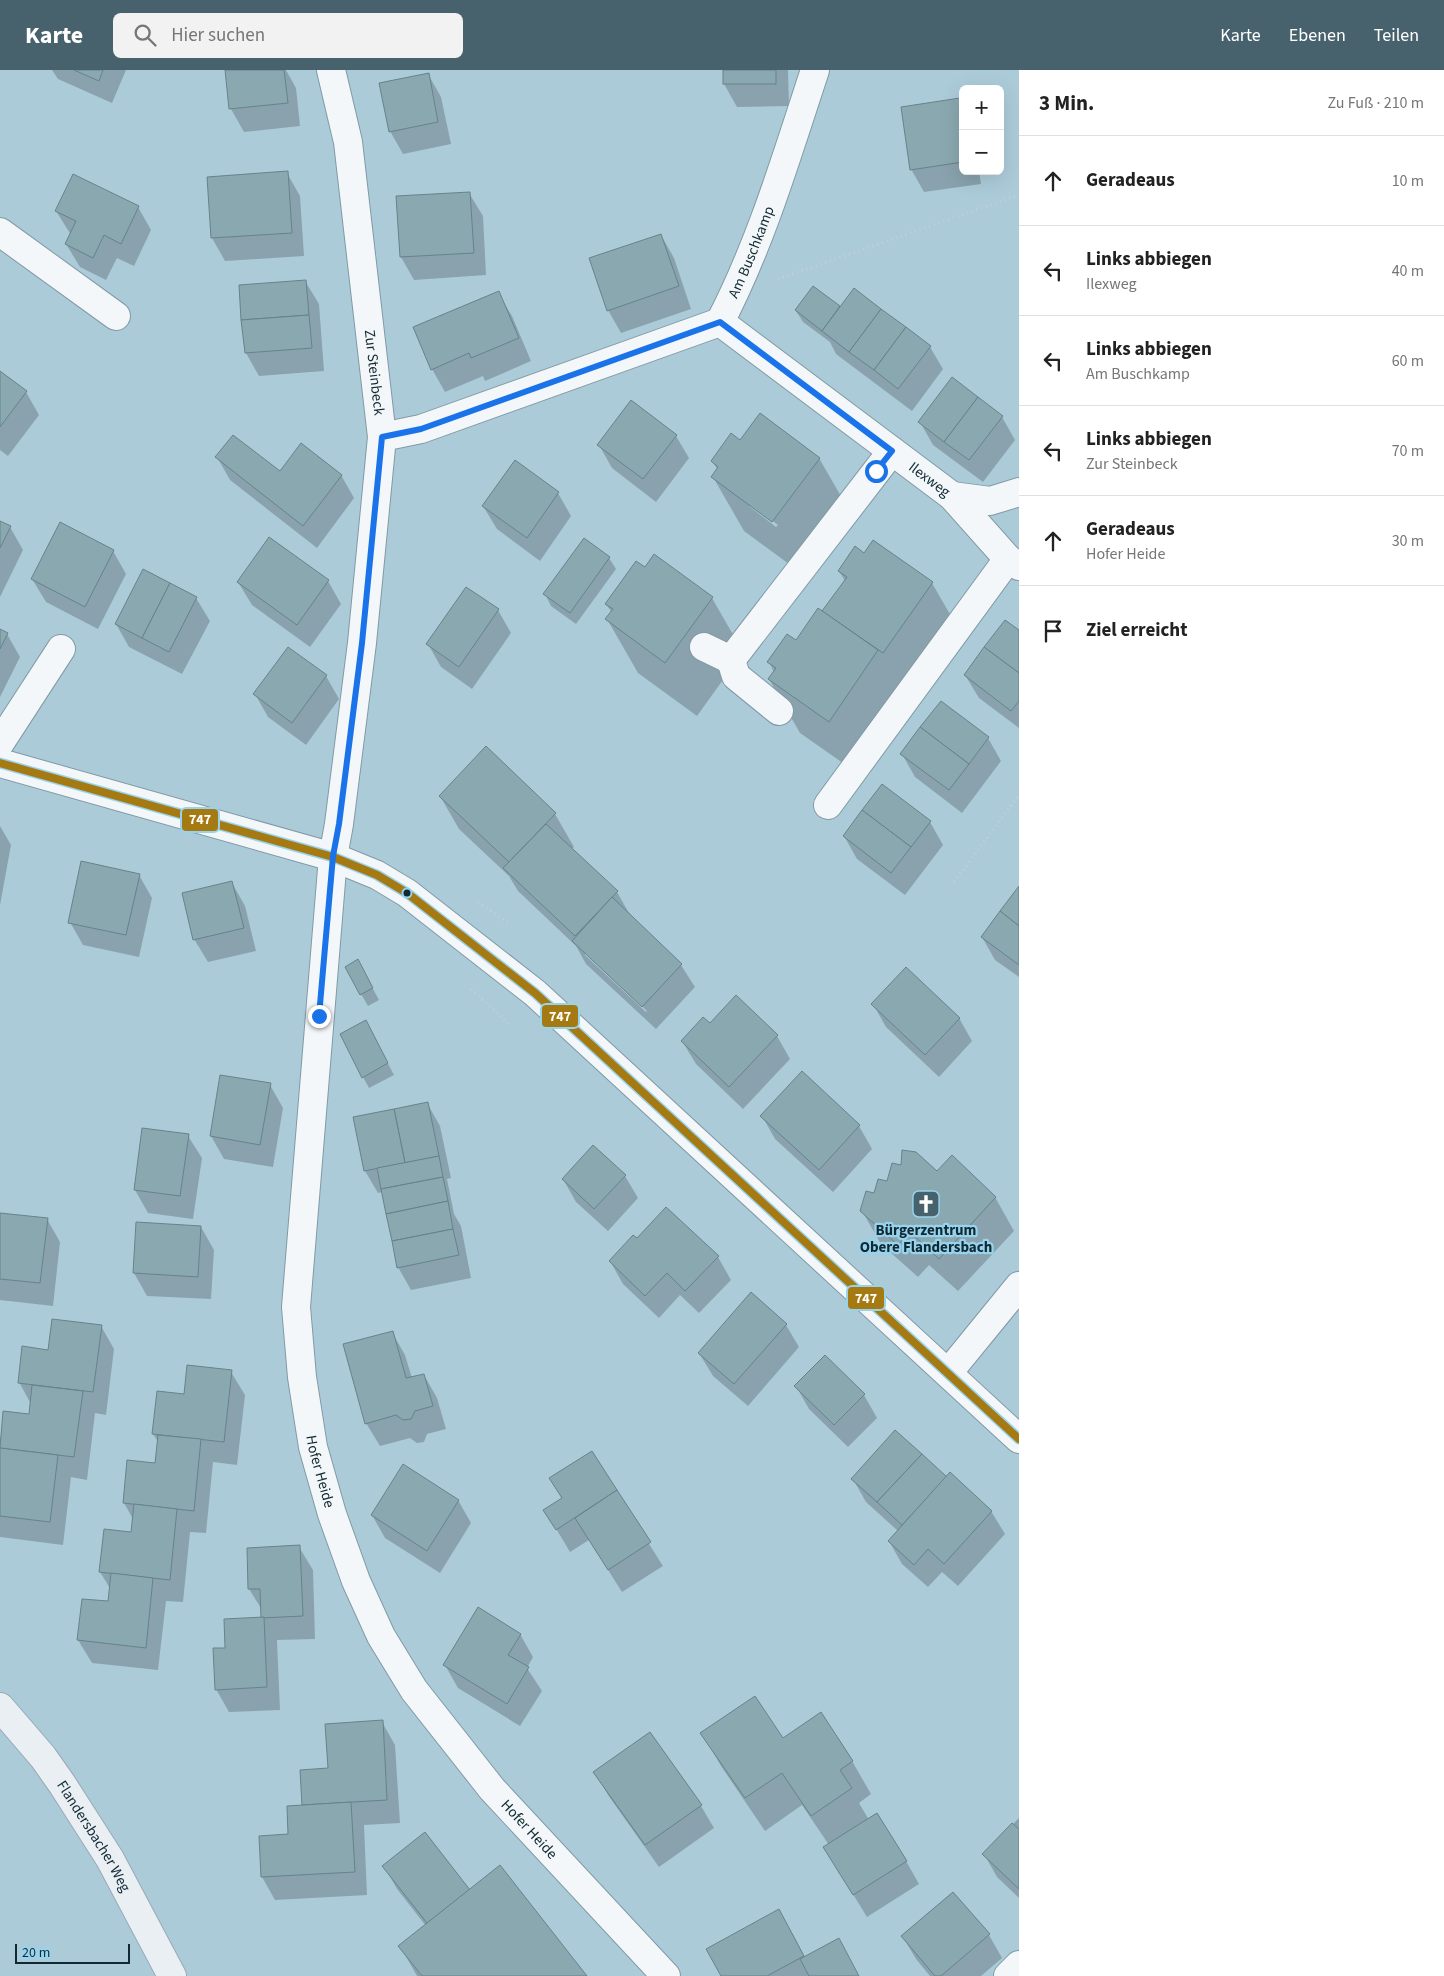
<!DOCTYPE html>
<html lang="de">
<meta charset="utf-8">
<style>
:root{--surface:#fff;--page:#f2f2f2;--text:#222;--muted:#767676;--line:#e0e0e0;--accent:#47626d}
body{margin:0;font-family:"Source Sans 3",sans-serif;background:var(--page);color:var(--text)}
.controls{position:absolute;right:15px;top:15px;display:grid;overflow:hidden;border-radius:8px;box-shadow:0 5px 20px #0002}
.controls button{width:45px;height:45px;display:grid;place-items:center;padding:0;border:0;border-bottom:1px solid var(--line);background:var(--surface);color:var(--text);font:25px sans-serif}
.scale{position:absolute;left:15px;bottom:12px;width:115px;box-sizing:border-box;padding-left:5px;border:2px solid #112933;border-top:0;font-size:14px;line-height:18px;white-space:nowrap;color:#112933;-webkit-text-stroke:4px #98d3ed;paint-order:stroke}
.stop{position:absolute;width:15px;height:15px;margin:-11px;border:4px solid #1a73e8;border-radius:50%;background:#fff}
.stop.end{background:#1a73e8;border-color:#fff;box-shadow:0 1px 5px #0008}
.list{margin:0;padding:0;list-style:none}
h2{display:flex;justify-content:space-between;align-items:center;height:65px;margin:0;padding:0 20px;font-size:21px}
h2 small{font-size:16px;font-weight:400;color:var(--muted)}
.list li{display:grid;grid-template-columns:32px 1fr auto;gap:15px;align-items:center;box-sizing:border-box;height:90px;padding:0 20px;border-top:1px solid var(--line)}
.list b{display:block;font-size:19px;white-space:nowrap}
.list p{margin:0;font-size:16px;white-space:nowrap;color:var(--muted)}
.list em{font-size:16px;font-style:normal;color:var(--muted)}
.icon{flex:none;width:28px;height:28px;fill:none;stroke:currentColor;stroke-width:2;stroke-linecap:round;stroke-linejoin:round}
.map{position:relative;flex:none;width:1019px;height:1906px;overflow:hidden}
header{display:flex;align-items:center;gap:30px;box-sizing:border-box;height:70px;padding:0 25px;background:var(--accent);color:#fff}
header strong{font-size:24px}
nav{display:flex;gap:28px;margin-inline-start:auto;font-size:18px}
.search{width:350px;height:45px;background:var(--page);display:flex;align-items:center;gap:12px;box-sizing:border-box;padding:0 18px;border-radius:8px;color:var(--muted);font-size:19px}
main{display:flex}
aside{flex:1;background:var(--surface)}
.map>svg:first-child{display:block}
.shadow{fill:#0003;fill-rule:evenodd}
.building{fill:#8aa8b0;stroke:#66838b}
.lines{fill:none;stroke-linecap:round;stroke-linejoin:round}
.minor-casing{stroke:#819aa5;stroke-width:30}
.major-casing{stroke:#99a9b7;stroke-width:30}
.path{stroke:#c5cfd4;stroke-width:3;stroke-dasharray:1 4;stroke-linecap:butt}
.minor{stroke:#f3f7f9;stroke-width:28}
.major{stroke:#eaeff4;stroke-width:28}
.bus-1-casing{stroke:#98d3ed;stroke-width:11}
.bus-1{stroke:#a67a12;stroke-width:8}
.route{stroke:#1a73e8;stroke-width:6}
.bus-dot{fill:#112933;stroke:#98d3ed;stroke-width:2}
.labels{text-anchor:middle;dominant-baseline:central;stroke-width:4.5;stroke-linejoin:round;paint-order:stroke}
.street-label{font-size:15px;fill:#112933;stroke:#98d3ed}
.poi-label{font-size:15px;font-weight:bold;fill:#112933;stroke:#98d3ed}
.line-badge{stroke:#98d3ed;stroke-width:2}
.badge-label{font-size:14px;text-anchor:middle;font-weight:bold;fill:#fff}
</style>
<header>
<strong>Karte</strong>
<div class="search"><svg class="icon" aria-label="search" viewBox="0 0 24 24"><circle cx="10" cy="10" r="6"/><path d="M15 15l6 6"/></svg>Hier suchen</div>
<nav><a>Karte</a><a>Ebenen</a><a>Teilen</a></nav>
</header>
<main>
<div class="map">
<svg width="1019" height="1906" viewBox="0 0 1019 1906">
<rect width="100%" height="100%" fill="#accbd9"/>
<!-- shadow -->
<g class="shadow">
<path d="M52,0h74l-14,33 -54,-24z"/>
<path d="M286,0l10,18 4,38 -56,6 -13,-23 -4,-38z"/>
<path d="M724,0h64l1,36 -52,1 -13,-23z"/>
<path d="M428,4l13,23 10,47 -48,10 -13,-23z"/>
<path d="M959,29l4,7v65h16l2,13 -57,8 -13,-23z"/>
<path d="M287,103l13,23 4,60 -79,5 -13,-23z"/>
<path d="M469,123l14,23 3,59 -72,5 -13,-23z"/>
<path d="M138,137l13,23 -17,36 -17,-8 -11,22 -26,-13 -14,-23 5,-9 -15,-24z"/>
<path d="M661,165l13,23 17,51 -70,24 -13,-23z"/>
<path d="M305,211l14,23 5,67 -65,5 -13,-23z"/>
<path d="M498,223l14,23 19,45 -46,20 -2,-5 -38,16 -13,-23z"/>
<path d="M839,237l91,40 13,22 -31,42 -76,-57 -6,-12 -27,-20 -7,-11z"/>
<path d="M0,302l26,20 13,23 -31,41 -8,-6z"/>
<path d="M1002,347l13,23 -32,42 -50,-37 -13,-23z"/>
<path d="M676,366l13,22 -33,44 -44,-34 -13,-23z"/>
<path d="M740,372l79,16 31,54 -46,63 -60,-44 -31,-54 5,-7 -6,-9zM749,433l29,22 -2,2 -27,-21z"/>
<path d="M217,387l63,16 61,2 13,23 -37,50 -87,-68z"/>
<path d="M558,423l13,23 -31,45 -43,-32 -14,-23z"/>
<path d="M0,452l10,5 13,23 -23,47z"/>
<path d="M113,481l13,23 -28,55 -52,-27 -14,-23z"/>
<path d="M865,485l67,28 31,54 -103,138 -60,-42 -31,-54 5,-7 -5,-10 27,-20 27,-29 22,-32 -6,-10z"/>
<path d="M609,488l7,11 -40,55 -25,-18 -6,-12z"/>
<path d="M645,499l67,29 31,54 -46,64 -59,-43 -31,-54 5,-6 -6,-9z"/>
<path d="M328,511l13,23 -31,43 -58,-42 -14,-23z"/>
<path d="M467,518l31,22 13,23 -39,56 -31,-22 -13,-23z"/>
<path d="M196,528l14,23 -28,53 -53,-27 -13,-23z"/>
<path d="M0,560l7,4 13,23 -20,40z"/>
<path d="M1019,562v96l-40,-30 -14,-23z"/>
<path d="M288,578l38,28 13,23 -33,46 -38,-28 -13,-23z"/>
<path d="M988,668l13,23 -39,52 -47,-36 -13,-23z"/>
<path d="M440,726l115,18 19,33 -3,3 46,42 13,23 51,50 14,22 -39,42 -70,-65 -10,-18 -58,-55 -9,-15 -50,-47zM585,881l62,60 -1,1 -61,-57z"/>
<path d="M930,752l13,23 -38,50 -48,-36 -13,-23z"/>
<path d="M0,756l11,19 -11,60z"/>
<path d="M139,805l13,23 -13,59 -56,-12 -13,-23z"/>
<path d="M232,813l13,23 11,45 -48,11 -14,-23z"/>
<path d="M1019,818v89l-24,-17 -13,-23z"/>
<path d="M364,902l15,28 -11,6 -7,-12z"/>
<path d="M873,934l86,14 13,23 -33,36 -53,-50z"/>
<path d="M372,963l22,42 -25,13 -6,-11z"/>
<path d="M777,966l13,23 -47,50 -47,-45 -14,-23z"/>
<path d="M270,1015l13,23 -10,59 -49,-8 -13,-23z"/>
<path d="M427,1033l13,23 11,52 -4,1 7,35 7,12 10,52 -60,12 -13,-23 -15,-75 -5,1 -13,-22z"/>
<path d="M762,1046l97,10 13,23 -39,43 -58,-53z"/>
<path d="M188,1066l14,22 -9,61 -45,-6 -13,-23z"/>
<path d="M937,1103l58,24 19,34 -56,60 -29,-26 -11,12 -37,-33 -19,-33 13,-17 13,-12z"/>
<path d="M625,1106l13,22 -30,33 -32,-29 -13,-23z"/>
<path d="M47,1149l13,23 -7,64 -53,-6v-79z"/>
<path d="M201,1157l13,23 -3,49 -64,-3 -13,-23z"/>
<path d="M637,1170l81,17 13,23 -32,33 -19,-18 -21,23 -36,-34 -13,-23z"/>
<path d="M786,1255l13,22 -51,59 -35,-30 -14,-23z"/>
<path d="M101,1256l13,23 -8,66 -11,-2 -8,67 -16,-3 -8,68 -63,-8v-96l4,-29 26,3 1,-11 -12,-22 30,-31z"/>
<path d="M392,1262l13,23 7,23 12,-3 13,23 9,31 -19,5 -3,8 -7,1 -7,-5 -30,8 -14,-23z"/>
<path d="M231,1302l14,23 -8,70 -24,-3 -7,71 -16,-1 -7,70 -17,-1 -8,69 -66,-7 -14,-23 31,-37 2,-13 -11,-18 32,-39 1,-14 -9,-16 32,-39 3,-21 -6,-9 32,-39z"/>
<path d="M796,1316l68,9 13,23 -29,29 -39,-38z"/>
<path d="M591,1382l72,114 -41,26 -33,-52 -19,12 -25,-42 17,-11 -11,-20z"/>
<path d="M947,1408l44,33 14,23 -47,52 -16,-14 -14,15 -26,-23 -13,-23 9,-10 -32,-29 -13,-23z"/>
<path d="M458,1430l13,23 -31,50 -55,-35 -13,-23z"/>
<path d="M299,1477l14,23 2,69 -38,1 3,70 -51,2 -13,-23 10,-40 36,-30v-9l-13,-21 -1,-40z"/>
<path d="M520,1564l13,23 -6,11 15,23 -22,35 -62,-38 -13,-23z"/>
<path d="M382,1652l13,23 5,78 -36,2 3,70 -92,5 -13,-23 -2,-40 30,-1 13,-30 -2,-35 28,-2z"/>
<path d="M702,1663l150,28 19,33 -12,9 10,17 37,41 13,23 -52,33 -29,-47 -9,-25 -27,-40 -37,26 -44,-65z"/>
<path d="M595,1702l106,34 13,22 -55,39 -51,-72z"/>
<path d="M1019,1748v80l-22,-21 -13,-23z"/>
<path d="M384,1796l86,25 116,85h-169l-17,-30 26,-20 -29,-37z"/>
<path d="M953,1823l36,42 13,23 -21,18h-51l-14,-17 -13,-22z"/>
<path d="M792,1863l13,25 54,18h-137z"/>
</g>
<!-- building -->
<g class="building">
<path d="M74,0h29l-4,11z"/>
<path d="M225,0h59l4,33 -59,6z"/>
<rect x="723" y="0" width="53" height="14"/>
<path d="M429,3l9,49 -49,10 -10,-49z"/>
<path d="M960,28l3,20v44l-53,8 -9,-63z"/>
<path d="M288,101l4,62 -81,5 -4,-61z"/>
<path d="M73,104l66,32 -18,38 -17,-9 -11,23 -28,-14 11,-23 -21,-10z"/>
<path d="M470,122l4,61 -74,4 -4,-61z"/>
<path d="M661,164l18,52 -72,25 -18,-53z"/>
<path d="M306,210l3,35 -68,5 -2,-35z"/>
<path d="M813,216l27,20 -18,25 -27,-21z"/>
<path d="M854,218l27,21 -32,43 -27,-21z"/>
<path d="M499,221l20,47 -48,20 -2,-5 -38,17 -18,-43z"/>
<path d="M881,239l25,18 -32,43 -25,-18z"/>
<path d="M309,245l3,33 -67,5 -4,-33z"/>
<path d="M906,257l25,19 -33,43 -24,-19z"/>
<path d="M0,301l27,20 -27,36z"/>
<path d="M952,307l26,20 -34,45 -26,-20z"/>
<path d="M978,327l25,19 -34,44 -25,-18z"/>
<path d="M631,330l46,35 -34,44 -46,-34z"/>
<path d="M760,343l60,45 -48,64 -61,-45 7,-10 -7,-6 20,-28 9,7z"/>
<path d="M233,365l47,36 21,-28 41,32 -39,51 -88,-69z"/>
<path d="M515,390l44,32 -32,46 -45,-32z"/>
<path d="M0,451l11,5 -11,22z"/>
<path d="M60,452l54,28 -29,57 -54,-28z"/>
<path d="M269,467l60,43 -32,45 -60,-43z"/>
<path d="M584,468l26,19 -40,56 -27,-19z"/>
<path d="M873,470l60,42 -50,71 -61,-42 25,-34 -9,-6 17,-25 9,7z"/>
<path d="M654,484l59,43 -48,66 -60,-44 8,-10 -8,-5 31,-43 9,6z"/>
<path d="M143,499l27,14 -28,55 -27,-14z"/>
<path d="M170,513l27,14 -28,55 -27,-14z"/>
<path d="M466,517l33,22 -40,58 -33,-23z"/>
<path d="M818,538l60,42 -49,72 -61,-43 8,-11 -9,-6 20,-28 9,6z"/>
<path d="M1005,550l14,10v43l-35,-26z"/>
<path d="M0,559l8,4 -8,16z"/>
<path d="M288,577l39,28 -35,48 -39,-29z"/>
<path d="M984,577l35,26v28l-8,10 -47,-36z"/>
<path d="M941,631l48,36 -20,27 -49,-37z"/>
<path d="M920,657l49,37 -20,26 -49,-36z"/>
<path d="M486,676l70,67 -47,49 -70,-66z"/>
<path d="M882,714l49,37 -20,26 -49,-37z"/>
<path d="M862,740l49,37 -20,26 -48,-37z"/>
<path d="M546,754l72,67 -43,45 -72,-68z"/>
<path d="M81,791l59,13 -14,61 -58,-12z"/>
<path d="M232,811l12,47 -51,12 -11,-47z"/>
<path d="M1019,816v40l-19,-15z"/>
<path d="M612,827l70,67 -40,43 -70,-66z"/>
<path d="M1000,841l19,15v39l-38,-28z"/>
<path d="M358,889l15,29 -13,7 -15,-28z"/>
<path d="M906,897l54,51 -35,37 -54,-51z"/>
<path d="M736,925l42,40 -49,52 -48,-46 22,-24 7,6z"/>
<path d="M366,950l22,43 -26,15 -22,-44z"/>
<path d="M802,1001l58,54 -41,45 -59,-54z"/>
<path d="M220,1005l51,8 -11,62 -50,-9z"/>
<path d="M428,1032l11,54 -34,7 -11,-54z"/>
<path d="M394,1039l11,54 -41,8 -11,-54z"/>
<path d="M142,1058l47,6 -9,62 -46,-6z"/>
<path d="M593,1075l33,30 -32,34 -32,-30z"/>
<path d="M902,1080l14,2 21,19 15,-16 44,42 -57,62 -29,-27 -12,13 -38,-34 6,-20 8,2 4,-14 9,2 5,-18 9,2z"/>
<path d="M439,1086l4,21 -62,12 -4,-21z"/>
<path d="M443,1107l5,24 -62,13 -5,-25z"/>
<path d="M448,1131l5,28 -61,12 -6,-27z"/>
<path d="M666,1137l53,49 -34,35 -18,-18 -22,23 -36,-35 24,-26 4,3z"/>
<path d="M0,1143l48,5 -8,65 -40,-4z"/>
<path d="M136,1152l65,4 -3,51 -65,-4z"/>
<path d="M453,1159l6,26 -62,13 -5,-27z"/>
<path d="M751,1222l36,32 -53,60 -36,-31z"/>
<path d="M52,1249l50,6 -9,67 -75,-9 4,-37 26,4z"/>
<path d="M393,1261l13,47 18,-4 9,32 -18,5 -4,8 -8,1 -7,-5 -31,9 -22,-80z"/>
<path d="M825,1285l40,39 -31,31 -40,-39z"/>
<path d="M187,1295l45,5 -8,72 -72,-8 5,-43 27,3z"/>
<path d="M32,1315l51,6 -9,66 -74,-9 3,-37 26,3z"/>
<path d="M895,1360l27,24 -45,48 -26,-23z"/>
<path d="M158,1365l43,4 -7,72 -71,-8 4,-43 28,3z"/>
<path d="M0,1378l58,7 -8,67 -50,-6z"/>
<path d="M592,1381l25,39 -61,40 -13,-20 19,-12 -13,-20z"/>
<path d="M922,1384l25,23 -45,48 -25,-23z"/>
<path d="M403,1394l56,36 -32,51 -56,-36z"/>
<path d="M950,1402l42,39 -48,53 -16,-15 -14,16 -26,-24z"/>
<path d="M617,1420l34,52 -43,28 -33,-52z"/>
<path d="M134,1434l43,5 -7,71 -71,-8 5,-43 27,3z"/>
<path d="M300,1475l3,71 -42,2 -1,-29h-12l-1,-41z"/>
<path d="M111,1503l42,5 -7,70 -69,-8 5,-41 26,2z"/>
<path d="M478,1537l43,27 -13,21 21,12 -22,37 -64,-39z"/>
<path d="M264,1547l3,70 -52,3 -2,-42h12l-1,-29z"/>
<path d="M755,1626l28,42 38,-26 32,49 -13,9 12,18 -41,28 -29,-43 -37,25 -45,-65z"/>
<path d="M383,1650l4,80 -85,5 -2,-35 28,-2 -3,-44z"/>
<path d="M650,1662l52,73 -57,40 -52,-73z"/>
<path d="M351,1732l4,70 -94,5 -2,-41 29,-2 -1,-28z"/>
<path d="M877,1743l30,48 -54,34 -30,-48z"/>
<path d="M1012,1753l7,6v60l-37,-35z"/>
<path d="M425,1762l45,58 -43,33 -45,-57z"/>
<path d="M500,1795l87,111h-165l-24,-30z"/>
<path d="M953,1822l37,42 -49,42h-6l-34,-40z"/>
<path d="M779,1839l25,47 -37,20h-46l-15,-27z"/>
<path d="M839,1868l20,38h-50l-9,-17z"/>
</g>
<g class="lines">
<defs>
<g id="minor">
<path id="s1" d="M331,0l17,72 34,295 -20,206 -23,181 -6,33 -37,450 6,70 11,70 19,67 24,67 25,55 33,54 78,99 174,187"/>
<path d="M0,162l116,84"/>
<path id="s2" d="M720,252l232,174 56,63 11,7"/>
<path id="s3" d="M382,367l39,-8 299,-107c41,-79 67,-167 95,-252"/>
<path d="M952,426l38,5 29,-9"/>
<path d="M704,577l27,13"/>
<path d="M779,641l-43,-35 -5,-16 161,-209"/>
<path d="M0,673l61,-94"/>
<path d="M0,693l333,94 44,18 30,18 128,100 484,446"/>
<path d="M828,735l180,-246"/>
<path d="M948,1303l71,-87"/>
<path d="M1008,1906l11,-11"/>
</g>
<g id="major">
<path id="s4" d="M0,1637l43,50 19,27 48,75 62,117"/>
</g>
</defs>
<!-- minor casing -->
<use href="#minor" class="minor-casing"/>
<!-- major casing -->
<use href="#major" class="major-casing"/>
<!-- path -->
<g class="path">
<path d="M778,209l241,-84"/>
<path d="M954,812l65,-87"/>
<path d="M478,832l33,23"/>
<path d="M471,919l38,35"/>
</g>
<!-- minor -->
<use href="#minor" class="minor"/>
<!-- major -->
<use href="#major" class="major"/>
<defs>
<path id="bus-1" d="M0,693l333,94 44,18 30,18 128,100 484,446"/>
</defs>
<!-- bus-1 casing -->
<use href="#bus-1" class="bus-1-casing"/>
<!-- bus-1 -->
<use href="#bus-1" class="bus-1"/>
</g>
<g class="lines">
<!-- route -->
<path class="route" d="M319,946l14,-160 6,-32 23,-181 20,-206 39,-8 299,-107 172,129 -16,20"/>
</g>
<!-- icons -->
<defs>
<symbol id="church-square" viewBox="-11 -11 22 22"><rect x="-9" y="-9" width="18" height="18" rx="4" fill="#47626d" stroke="#98d3ed"/><path d="M-1.2-6h2.4v3.5h3.3v2.4h-3.3V6h-2.4V-.1h-3.3v-2.4h3.3Z" fill="#fff"/></symbol>
</defs>
<g fill-rule="evenodd">
<use href="#church-square" x="910" y="1118" width="32" height="32"/>
</g>
<!-- markers -->
<circle class="bus-dot" cx="407" cy="823" r="4.5"/>
<g class="labels">
<!-- street labels -->
<g class="street-label">
<text stroke="none"><textPath href="#s3" startOffset="434">Am Buschkamp</textPath></text>
<text stroke="none"><textPath href="#s1" startOffset="306">Zur Steinbeck</textPath></text>
<text stroke="none"><textPath href="#s2" startOffset="262">Ilexweg</textPath></text>
<text stroke="none"><textPath href="#s1" startOffset="1412">Hofer Heide</textPath></text>
<text stroke="none"><textPath href="#s1" startOffset="1832">Hofer Heide</textPath></text>
<text stroke="none"><textPath href="#s4" startOffset="160">Flandersbacher Weg</textPath></text>
</g>
<!-- poi labels -->
<g class="poi-label">
<text x="926" y="1160">Bürgerzentrum<tspan x="926" dy="17">Obere Flandersbach</tspan></text>
</g>
</g>
<g class="line-badge">
<rect x="181" y="738" width="38" height="24" rx="5" fill="#a67a12"/>
<rect x="541" y="934" width="38" height="24" rx="5" fill="#a67a12"/>
<rect x="847" y="1216" width="38" height="24" rx="5" fill="#a67a12"/>
</g>
<g class="badge-label">
<text x="200" y="754">747</text>
<text x="560" y="951">747</text>
<text x="866" y="1233">747</text>
</g>
</svg>
<div class="controls">
<button>+</button>
<button>−</button>
</div>
<div class="scale">20 m</div>
<div class="stop" style="left:876px;top:401px"></div>
<div class="stop end" style="left:319px;top:946px"></div>
</div>
<aside>
<h2>3 Min.<small>Zu Fuß · 210 m</small></h2>
<ul class="list">
<li><svg class="icon" aria-label="ahead" viewBox="0 0 24 24"><path d="M12 20V5M6 11l6-6 6 6"/></svg><div><b>Geradeaus</b></div><em>10 m</em></li>
<li><svg class="icon" aria-label="left" viewBox="0 0 24 24"><path d="M17 20v-9H6M10 6l-5 5 5 5"/></svg><div><b>Links abbiegen</b><p>Ilexweg</p></div><em>40 m</em></li>
<li><svg class="icon" aria-label="left" viewBox="0 0 24 24"><path d="M17 20v-9H6M10 6l-5 5 5 5"/></svg><div><b>Links abbiegen</b><p>Am Buschkamp</p></div><em>60 m</em></li>
<li><svg class="icon" aria-label="left" viewBox="0 0 24 24"><path d="M17 20v-9H6M10 6l-5 5 5 5"/></svg><div><b>Links abbiegen</b><p>Zur Steinbeck</p></div><em>70 m</em></li>
<li><svg class="icon" aria-label="ahead" viewBox="0 0 24 24"><path d="M12 20V5M6 11l6-6 6 6"/></svg><div><b>Geradeaus</b><p>Hofer Heide</p></div><em>30 m</em></li>
<li><svg class="icon" aria-label="arrive" viewBox="0 0 24 24"><path d="M6 21V4h12l-3 4 3 4H6"/></svg><div><b>Ziel erreicht</b></div></li>
</ul>
</aside>
</main>
